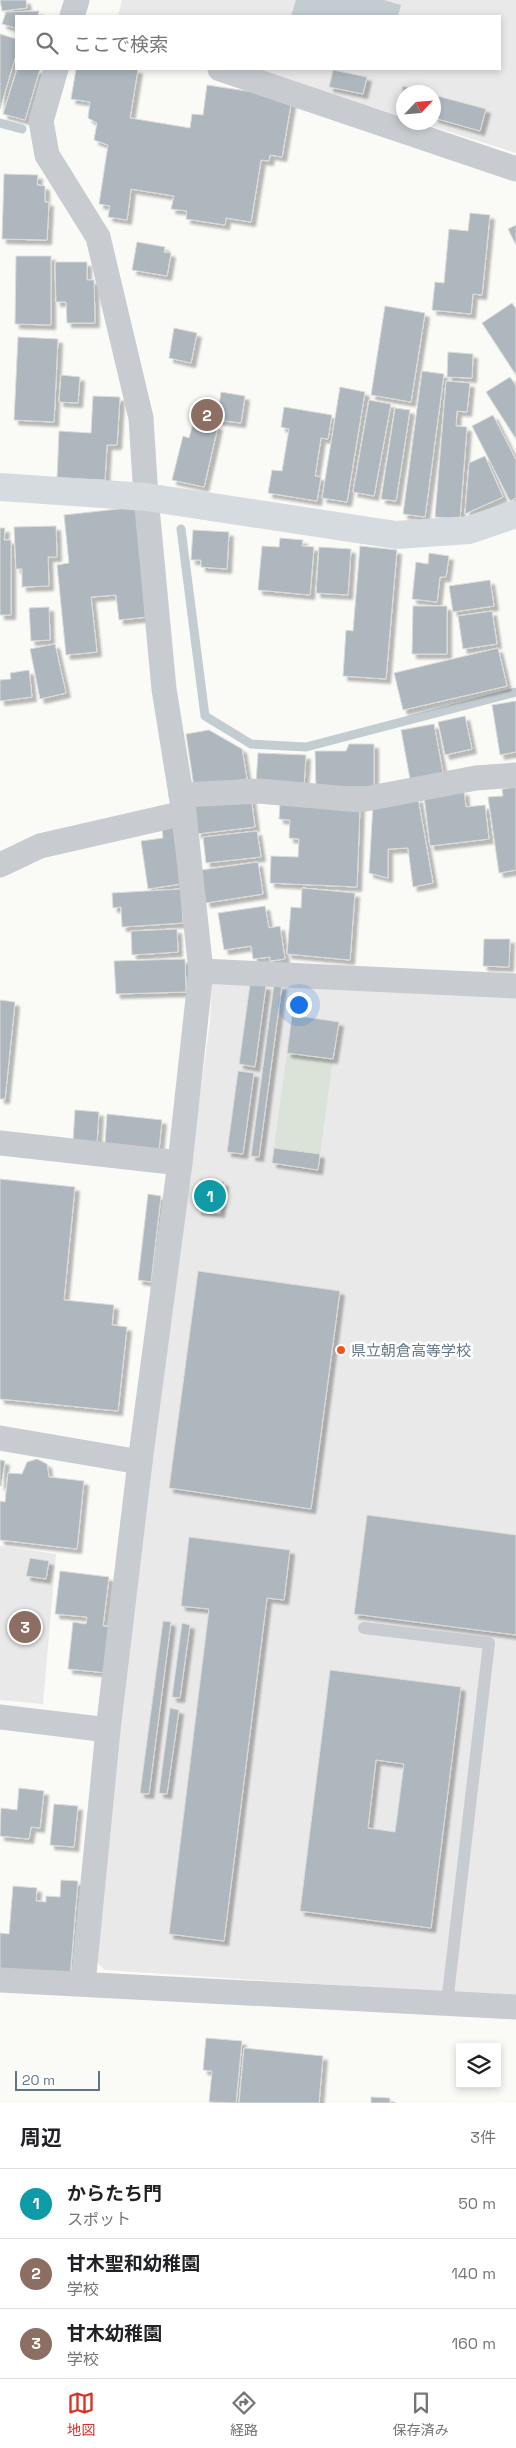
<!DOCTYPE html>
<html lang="ja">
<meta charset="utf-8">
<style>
:root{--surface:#fff;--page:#f6f6f6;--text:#202124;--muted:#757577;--line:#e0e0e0;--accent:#d93025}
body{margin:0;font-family:"Space Grotesk","Noto Sans JP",sans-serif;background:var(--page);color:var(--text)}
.controls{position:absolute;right:15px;bottom:15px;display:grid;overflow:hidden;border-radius:0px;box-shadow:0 2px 8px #0003}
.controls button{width:45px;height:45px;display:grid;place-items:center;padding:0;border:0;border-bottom:1px solid var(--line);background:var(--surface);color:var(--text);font:25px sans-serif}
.compass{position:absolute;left:396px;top:85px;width:45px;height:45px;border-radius:50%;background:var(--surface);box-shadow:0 2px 8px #0003;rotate:64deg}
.scale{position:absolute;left:15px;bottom:12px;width:85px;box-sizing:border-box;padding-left:5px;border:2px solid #627585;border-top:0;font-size:14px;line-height:18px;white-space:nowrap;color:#627585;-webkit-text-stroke:4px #fff;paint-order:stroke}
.you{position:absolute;left:298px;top:1004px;width:18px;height:18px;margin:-12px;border:4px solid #fff;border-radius:50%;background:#1a73e8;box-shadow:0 0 0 8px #1a73e833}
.badge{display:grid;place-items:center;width:32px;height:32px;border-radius:50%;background:var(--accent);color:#fff;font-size:16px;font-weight:700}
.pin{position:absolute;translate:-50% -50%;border:2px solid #fff;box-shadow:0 1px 5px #0006}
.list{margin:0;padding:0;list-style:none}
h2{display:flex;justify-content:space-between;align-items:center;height:65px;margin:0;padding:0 20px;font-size:21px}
h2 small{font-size:16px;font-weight:400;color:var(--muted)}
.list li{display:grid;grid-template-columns:32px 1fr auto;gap:15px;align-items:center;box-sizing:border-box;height:70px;padding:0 20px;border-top:1px solid var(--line)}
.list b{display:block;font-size:19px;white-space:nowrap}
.list p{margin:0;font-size:16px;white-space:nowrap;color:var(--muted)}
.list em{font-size:16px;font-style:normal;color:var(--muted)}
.icon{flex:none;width:28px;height:28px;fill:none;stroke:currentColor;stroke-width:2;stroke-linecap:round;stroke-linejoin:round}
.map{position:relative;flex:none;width:516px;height:2103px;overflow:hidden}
.search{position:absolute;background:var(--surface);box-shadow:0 2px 8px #0003;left:15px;right:15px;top:15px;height:55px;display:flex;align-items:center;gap:12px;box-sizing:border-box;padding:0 18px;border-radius:0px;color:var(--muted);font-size:19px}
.sheet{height:275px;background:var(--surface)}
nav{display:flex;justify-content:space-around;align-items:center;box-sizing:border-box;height:70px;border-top:1px solid var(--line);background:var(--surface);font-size:14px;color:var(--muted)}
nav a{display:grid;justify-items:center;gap:2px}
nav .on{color:var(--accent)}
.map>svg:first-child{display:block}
.built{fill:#e8e9e8}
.green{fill:#dbe2d8}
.water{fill:#c2ccd1}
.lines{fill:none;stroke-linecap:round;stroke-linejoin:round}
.stream{stroke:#c2ccd1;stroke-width:9}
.building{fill:#adb7bd;stroke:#dcdcd9;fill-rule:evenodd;filter:url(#shadow)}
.lane{stroke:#c8ccd0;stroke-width:12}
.street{stroke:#c8ccd0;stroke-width:25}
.secondary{stroke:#d6dbdf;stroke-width:28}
.poi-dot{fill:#f15620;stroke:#fff;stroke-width:2}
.labels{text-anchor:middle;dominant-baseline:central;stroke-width:5;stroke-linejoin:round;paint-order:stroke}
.poi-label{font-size:15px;fill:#627585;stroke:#fff;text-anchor:start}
</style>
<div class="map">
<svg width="516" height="2103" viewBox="0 0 516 2103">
<defs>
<filter id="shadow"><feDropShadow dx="4.5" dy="4.5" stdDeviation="1" flood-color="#0004"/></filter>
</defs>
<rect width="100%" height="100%" fill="#fafaf7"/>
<!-- built -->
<g class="built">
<path d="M122,0h394v153l-94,-30 12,-1v-30h-30l-1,25 -147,-48h244v-53h-382z"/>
<path d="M212,978l304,15v1004l-411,-27 -10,-10 29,-316 86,-622z"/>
<path d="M0,1546l56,8 -13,150 -43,-4z"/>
</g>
<!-- green -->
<path class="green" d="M287,1053l46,6 -13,95 -46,-6z"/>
<!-- water -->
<path class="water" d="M296,0h88l17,5 -3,11h-107z"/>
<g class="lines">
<!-- stream -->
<g class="stream">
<path d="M0,123l22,6"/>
<path d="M181,529l24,187 46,28 55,3 210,-55"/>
</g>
</g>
<!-- building -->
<g class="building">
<path d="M0,0h26l1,8 -25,3z"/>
<path d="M39,11l-1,5h-22v12l-14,-4 4,-12z"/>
<path d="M0,34l16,5v16l-16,54z"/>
<path d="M17,69h23l-15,51 -22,-6z"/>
<path d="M76,69h62l-8,49 60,10 2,-14 11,1 4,-30 85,13 -10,59 -12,-2 -1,6 -8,-1 -10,62 -25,-4 -1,7 -39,-6 1,-8 -16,-2 3,-13 -43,-7 -4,31 -19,-3 2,-11 -11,-2 9,-59 -14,-5 3,-17 -9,-5 2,-16 -19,-3z"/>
<path d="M333,70l34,7 -4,17 -34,-7z"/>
<path d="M403,86l23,6h-22v18l-6,-1z"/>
<path d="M434,95l52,14 -6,22 -46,-13z"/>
<path d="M4,174l34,1 -1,10 8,1v16h4l-2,38 -45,-1z"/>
<path d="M470,213l20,2 -8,80 -9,-1 -2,20 -39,-4 3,-28 9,1 5,-54 19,2z"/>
<path d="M516,225v20l-8,-16z"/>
<path d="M137,242l28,5 -1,5 7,1 -4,23 -35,-6z"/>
<path d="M16,256h35v69l-36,-1z"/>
<path d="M55,262h32v18h7l1,43h-28l-1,-21h-10z"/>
<path d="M512,303l4,6v66l-34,-52z"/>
<path d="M385,306l40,7 -14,89 -40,-7z"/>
<path d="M174,328l23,5 -6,30 -22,-5z"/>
<path d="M18,337l40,2 -4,83 -40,-2z"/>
<path d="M448,352l25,2 -1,24 -25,-1z"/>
<path d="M422,371l22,3 -19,143 -22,-3z"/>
<path d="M61,375l19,2 -2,26 -19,-1z"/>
<path d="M510,377l6,9v53l-30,-47z"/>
<path d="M446,381l24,2 -3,29 -10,-1 -1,15 11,1 -7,92 -25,-2z"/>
<path d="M340,387l25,5 -18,110 -25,-4z"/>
<path d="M221,392l24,4 -4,27 -24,-3z"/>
<path d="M93,396l27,1 -3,48h-10l-2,35 -48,-2 2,-47 32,2z"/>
<path d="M369,400l22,4 -17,92 -21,-4z"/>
<path d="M284,407l48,8 -4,24 -7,-1 -6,38 6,1 -4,24 -49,-8 4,-23 10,1 7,-42 -8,-2z"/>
<path d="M395,408l15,2 -14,91 -15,-2z"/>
<path d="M493,415l23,45v38l-6,3 -38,-75z"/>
<path d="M194,420l24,6 -14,61 -32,-7 11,-44 6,2z"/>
<path d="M485,456l18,41 -38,17 4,-51z"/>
<path d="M136,507l12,110 -29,3 -3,-25 -25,2 6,55 -31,3 -9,-90 12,-2 -5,-48z"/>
<path d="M56,526l1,31h-9l1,29 -27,1v-18h-6l-2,-42z"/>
<path d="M0,528h5l-1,12h7v75h-11z"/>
<path d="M193,530l36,2 -2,37 -26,-2v-7h-10z"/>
<path d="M280,538l23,2 -1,6 12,1 -4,48 -52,-5 4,-44 17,1z"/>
<path d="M360,546l37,4 -11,129 -43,-3 3,-46 7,1z"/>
<path d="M319,547l32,2 -3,46 -32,-2z"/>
<path d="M429,553l20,3 -3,21h-6l-3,25 -25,-3 4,-37 12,2z"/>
<path d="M490,580l4,26 -41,6 -4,-26z"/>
<path d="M413,606h34v48h-35z"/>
<path d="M49,607l1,33 -19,1 -2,-33z"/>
<path d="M492,611l5,33 -34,5 -5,-33z"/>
<path d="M55,644l11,49 -26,6 -10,-50z"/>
<path d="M498,648l9,38 -104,24 -9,-37z"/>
<path d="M29,670l3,27 -32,4v-21l11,-1 -1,-6z"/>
<path d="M516,701v51l-16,3 -8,-50z"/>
<path d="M465,716l7,33 -27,6 -7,-33z"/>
<path d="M434,724l9,49 -33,6 -9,-49z"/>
<path d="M209,730l33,19 5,30 -53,8 -8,-53z"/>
<path d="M349,744h25v43h-58l-1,-36h31z"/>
<path d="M258,753l48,2 -2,31 -48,-2z"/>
<path d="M516,787v83l-17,3 -11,-76 15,-1 -1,-7z"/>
<path d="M464,791l2,16 19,-2 4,34 -59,7 -6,-50z"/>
<path d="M251,797l4,30 -58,7 -3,-30z"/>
<path d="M418,798l15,85 -20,4 -5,-39 -20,1v29l-19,-5 4,-69z"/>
<path d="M280,803l80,3 -3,81 -87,-4 1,-27 27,1 1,-18 -10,-1 1,-18 -11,-1z"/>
<path d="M173,826l8,58 -33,5 -7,-48 22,-3 -1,-11z"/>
<path d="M257,831l4,26 -55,6 -3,-26z"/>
<path d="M258,862l5,32 -57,9 -5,-33z"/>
<path d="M302,888l53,5 -5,67 -63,-6 4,-47 10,1z"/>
<path d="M181,889l2,34 -61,4 -1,-20 -8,1 -1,-15z"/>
<path d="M265,906l4,22 11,-2 5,33 -15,2v-4l-17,2 -2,-13 -27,4 -6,-37z"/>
<path d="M177,929l1,23 -46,3 -1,-24z"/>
<path d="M484,939h26l-1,28 -26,-1z"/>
<path d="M185,959l1,33 -70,2 -2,-33z"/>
<path d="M250,984l16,2 -11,81 -16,-3z"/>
<path d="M274,984l8,1 -23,172 -8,-1z"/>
<path d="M0,1000l15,2 -10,97h-5z"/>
<path d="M292,1015l47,7 -6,37 -46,-6z"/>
<path d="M238,1071l16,2 -11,81 -16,-2z"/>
<path d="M75,1110l24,2 -2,31 -24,-2z"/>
<path d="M107,1114l55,6 -3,30 -54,-6z"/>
<path d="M274,1148l46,6 -2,16 -46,-7z"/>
<path d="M0,1179l75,8 -11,113 50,5 -2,20 15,2 -9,84 -118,-12z"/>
<path d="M201,1179l23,3 -4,31 -23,-3z"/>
<path d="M148,1194l13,2 -10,86 -13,-2z"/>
<path d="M198,1271l142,20 -29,218 -142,-21z"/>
<path d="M37,1459l10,5 2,13 35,4 -7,68 -77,-9v-39l5,1 3,-29 14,1 5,-12z"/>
<path d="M0,1460l5,1 -4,25h-1z"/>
<path d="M367,1515l149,20v100l-162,-21z"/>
<path d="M189,1537l101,13 -6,50 -17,-2 -43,343 -55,-7 40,-325 -28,-3z"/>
<path d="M30,1558l19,3 -3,18 -20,-3z"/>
<path d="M60,1571l49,6 -6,49 10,1 -5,46 -40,-4 5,-47 13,2 1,-7 -32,-3z"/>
<path d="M163,1621l8,1 -22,172 -9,-1z"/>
<path d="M182,1623l8,2 -10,73 -8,-1z"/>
<path d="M330,1670l131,17 -30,241 -131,-17zM376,1760l28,4 -9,68 -27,-4z"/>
<path d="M170,1708l9,2 -12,84 -8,-1z"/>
<path d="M19,1788l25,3 -4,37 -9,-1 -2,12 -29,-3 1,-28 16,2z"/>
<path d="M54,1804l24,2 -4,41 -24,-2z"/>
<path d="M61,1880l17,1 -8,97 -70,-6v-39l9,1 4,-48 24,2 -1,13 10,1v-6l14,1z"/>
<path d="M206,2038l36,3 -6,62 -27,-1 3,-31 -9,-1z"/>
<path d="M244,2048l79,8 -4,47h-80z"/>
<path d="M371,2097l19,1v5h-19z"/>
</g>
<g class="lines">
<!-- lane -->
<path class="lane" d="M364,1628l125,15 -42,360"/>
<!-- street -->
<g class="street">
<path d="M72,16l5,-16"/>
<path d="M56,69l-15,52 6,34 51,82 43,181 5,79 18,192 20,124 17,158 -21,192 -40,299 -32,268 -25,254"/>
<path d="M220,69l296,100"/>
<path d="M181,795l78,-4 101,9 116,-22 40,-3"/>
<path d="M0,865l40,-19 144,-33"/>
<path d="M201,971l315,15"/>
<path d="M0,1143l180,20"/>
<path d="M0,1438l140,24"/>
<path d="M0,1717l108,13"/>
<path d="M0,1980l516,27"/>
</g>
<!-- secondary -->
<path class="secondary" d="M0,487l146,10 250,38 73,-5 47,-16"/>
</g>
<!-- markers -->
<circle class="poi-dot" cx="341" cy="1350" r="5"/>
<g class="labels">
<!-- poi labels -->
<g class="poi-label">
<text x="351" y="1350">県立朝倉高等学校</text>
</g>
</g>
</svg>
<div class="controls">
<button><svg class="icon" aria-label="layers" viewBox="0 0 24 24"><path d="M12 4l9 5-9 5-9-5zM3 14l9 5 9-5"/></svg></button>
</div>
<svg class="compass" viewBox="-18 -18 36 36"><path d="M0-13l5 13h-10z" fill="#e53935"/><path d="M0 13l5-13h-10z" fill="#757577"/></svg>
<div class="scale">20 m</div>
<div class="you"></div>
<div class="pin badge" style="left:210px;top:1196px;background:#0f9aa8">1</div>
<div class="pin badge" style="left:207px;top:415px;background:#8d6e63">2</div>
<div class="pin badge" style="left:25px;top:1627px;background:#8d6e63">3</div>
<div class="search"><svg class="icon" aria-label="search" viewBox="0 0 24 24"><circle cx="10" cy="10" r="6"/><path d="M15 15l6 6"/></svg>ここで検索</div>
</div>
<section class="sheet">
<h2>周辺<small>3件</small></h2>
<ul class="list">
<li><span class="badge" style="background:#0f9aa8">1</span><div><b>からたち門</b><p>スポット</p></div><em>50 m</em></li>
<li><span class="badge" style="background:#8d6e63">2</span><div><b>甘木聖和幼稚園</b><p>学校</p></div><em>140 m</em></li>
<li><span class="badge" style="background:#8d6e63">3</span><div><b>甘木幼稚園</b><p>学校</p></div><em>160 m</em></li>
</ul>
</section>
<nav>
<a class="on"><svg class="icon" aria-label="map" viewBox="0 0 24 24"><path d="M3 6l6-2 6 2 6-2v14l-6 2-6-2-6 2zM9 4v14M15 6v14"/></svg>地図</a>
<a><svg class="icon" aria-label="directions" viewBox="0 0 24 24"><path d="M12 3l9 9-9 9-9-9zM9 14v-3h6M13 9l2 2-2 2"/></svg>経路</a>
<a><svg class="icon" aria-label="saved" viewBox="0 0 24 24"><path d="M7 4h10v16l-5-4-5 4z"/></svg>保存済み</a>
</nav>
